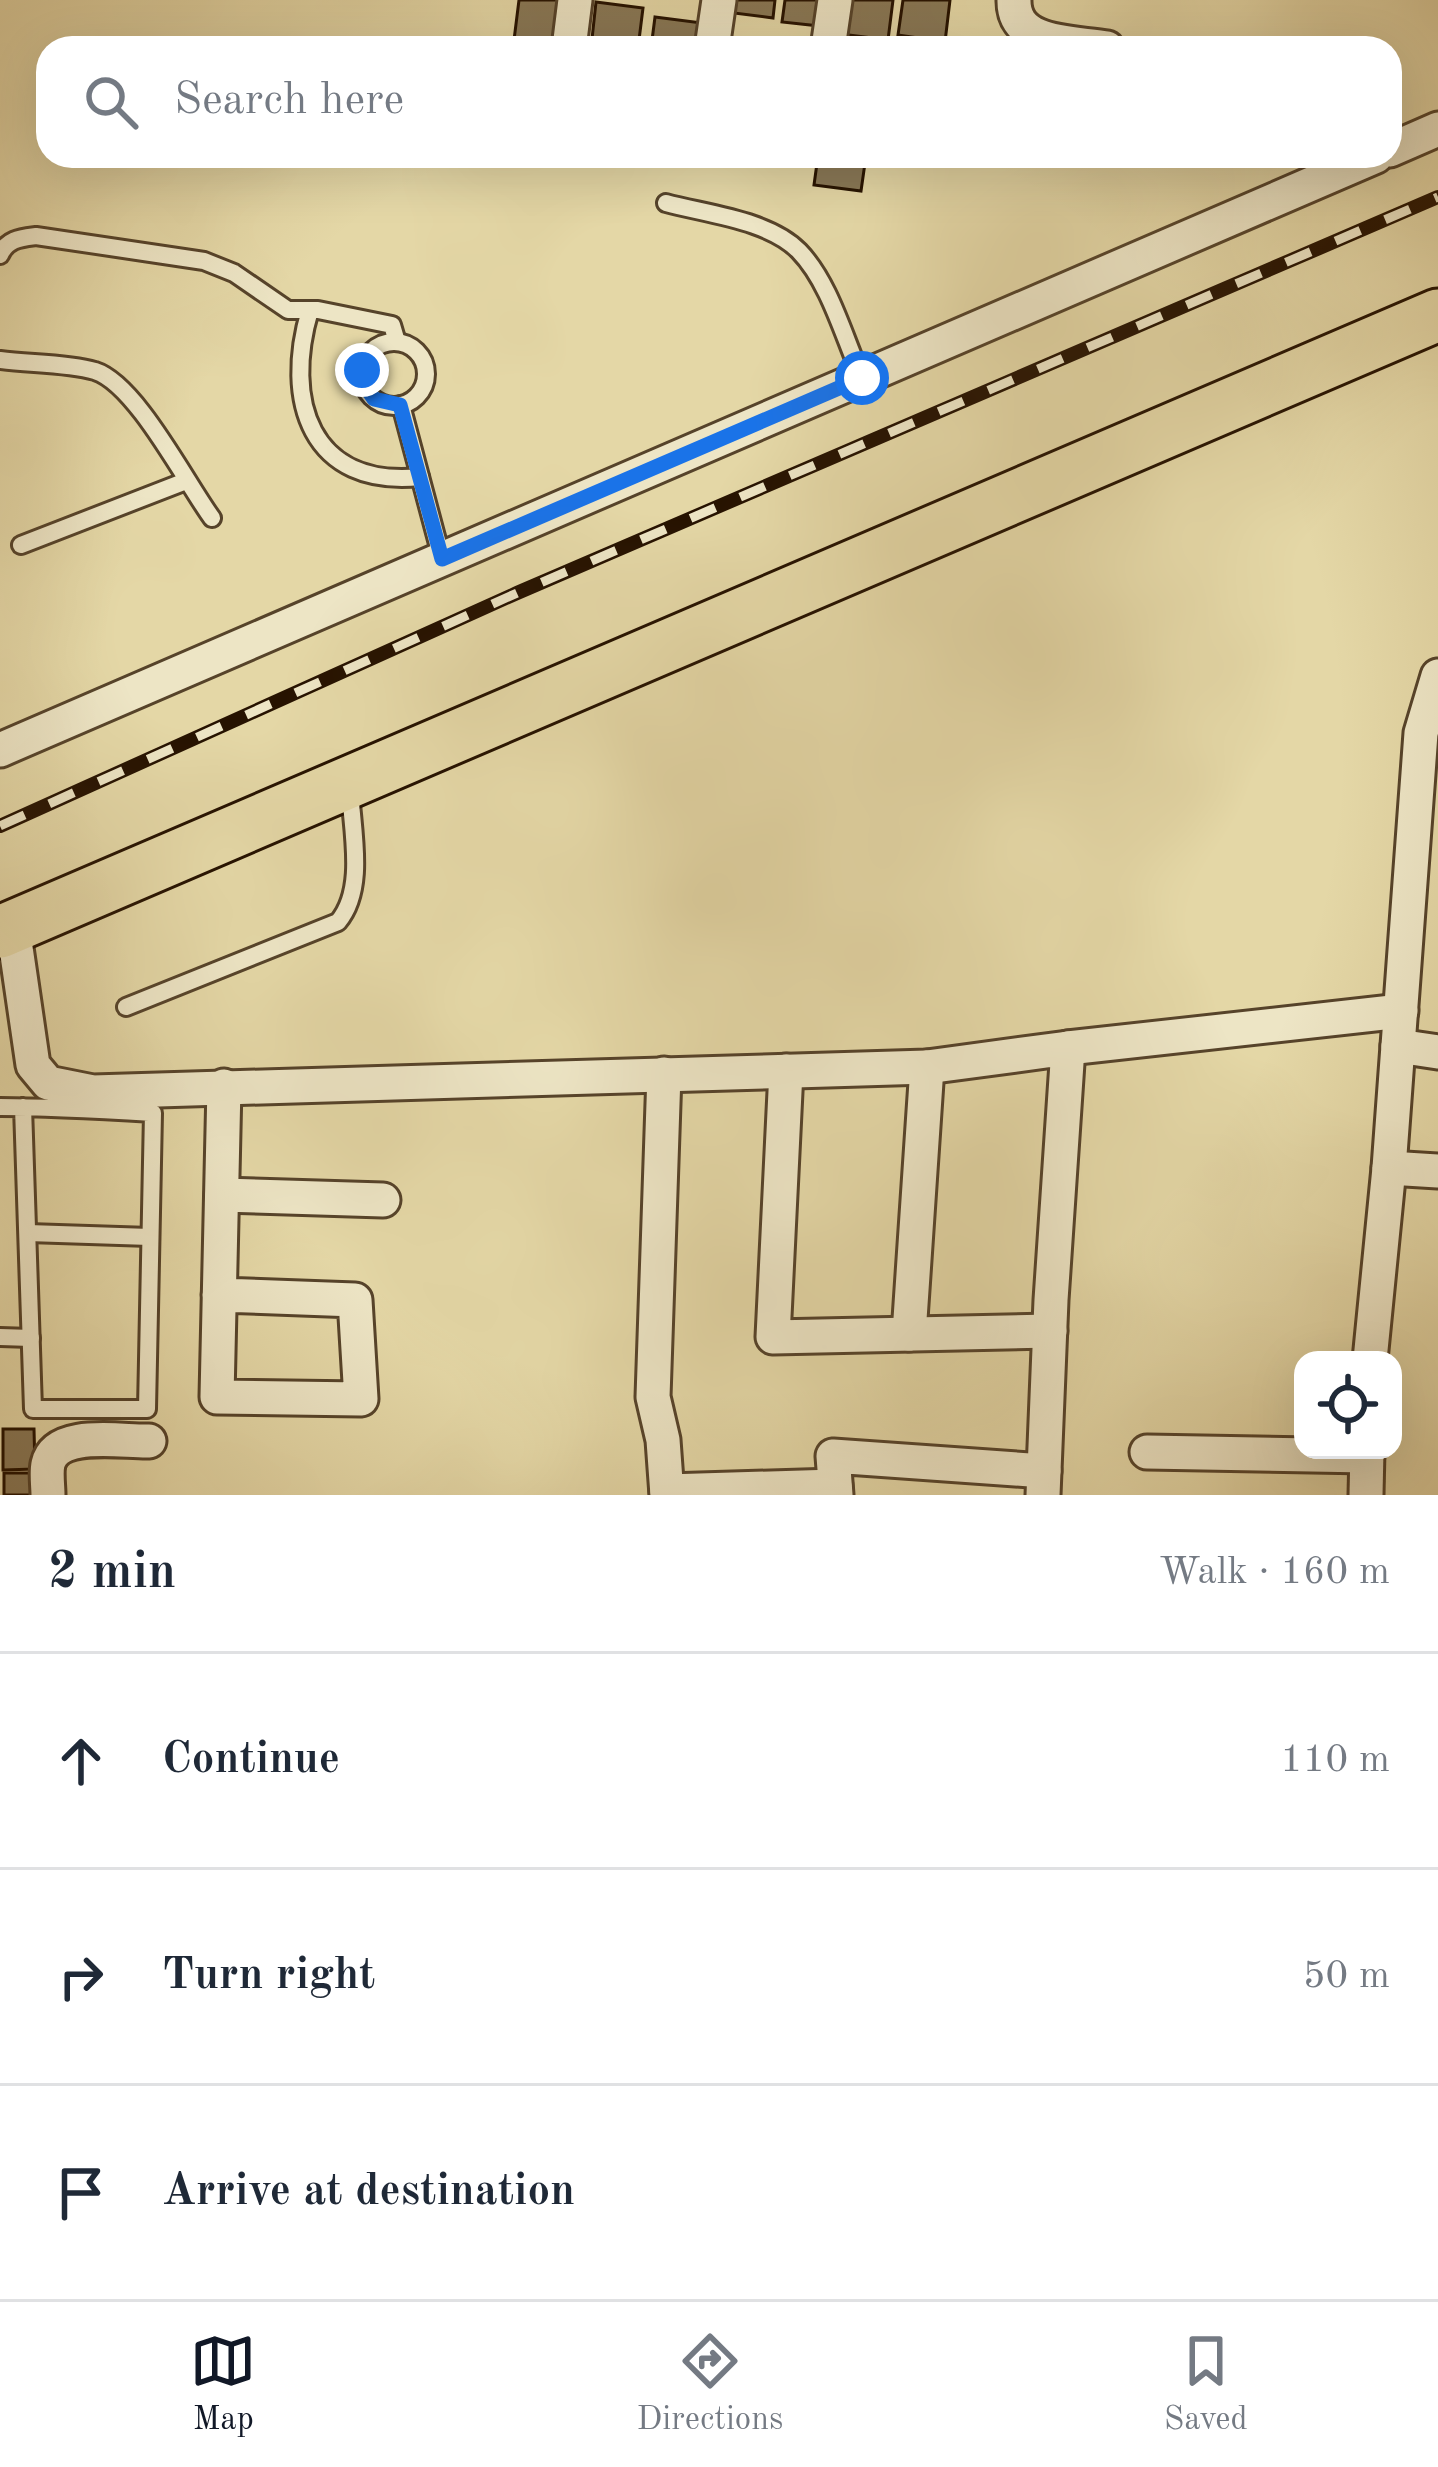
<!DOCTYPE html>
<meta charset="utf-8">
<style>
:root{--surface:#fff;--page:#f6f6f7;--text:#1f2937;--muted:#747a83;--line:#e0e1e3;--accent:#111827}
body{margin:0;font-family:"Old Standard TT",serif;background:var(--page);color:var(--text)}
.controls{position:absolute;right:36px;bottom:36px;display:grid;overflow:hidden;border-radius:24px;box-shadow:0 12px 48px #0002}
.controls button{width:108px;height:108px;display:grid;place-items:center;padding:0;border:0;border-bottom:3px solid var(--line);background:var(--surface);color:var(--text);font:60px sans-serif}
.stop{position:absolute;width:36px;height:36px;margin:-27px;border:9px solid #1a73e8;border-radius:50%;background:#fff}
.stop.end{background:#1a73e8;border-color:#fff;box-shadow:0 3px 12px #0008}
.list{margin:0;padding:0;list-style:none}
h2{display:flex;justify-content:space-between;align-items:center;height:156px;margin:0;padding:0 48px;font-size:51px}
h2 small{font-size:39px;font-weight:400;color:var(--muted)}
.list li{display:grid;grid-template-columns:78px 1fr auto;gap:36px;align-items:center;box-sizing:border-box;height:216px;padding:0 48px;border-top:3px solid var(--line)}
.list b{display:block;font-size:45px;white-space:nowrap}
.list em{font-size:39px;font-style:normal;color:var(--muted)}
.icon{flex:none;width:66px;height:66px;fill:none;stroke:currentColor;stroke-width:2;stroke-linecap:round;stroke-linejoin:round}
.map{position:relative;flex:none;width:1438px;height:1495px;overflow:hidden}
.search{position:absolute;background:var(--surface);box-shadow:0 12px 48px #0002;left:36px;right:36px;top:36px;height:132px;display:flex;align-items:center;gap:30px;box-sizing:border-box;padding:0 42px;border-radius:36px;color:var(--muted);font-size:45px}
.sheet{height:804px;background:var(--surface)}
nav{display:flex;justify-content:space-around;align-items:center;box-sizing:border-box;height:168px;border-top:3px solid var(--line);background:var(--surface);font-size:33px;color:var(--muted)}
nav a{display:grid;justify-items:center;gap:6px}
nav .on{color:var(--accent)}
.map>svg:first-child{display:block}
.building{fill:#897856;stroke:#261200;stroke-width:3}
.lines{fill:none;stroke-linecap:round;stroke-linejoin:round}
.service-casing{stroke:#56432a;stroke-width:22}
.minor-casing{stroke:#56432a;stroke-width:39}
.primary-casing{stroke:#261200;stroke-width:57}
.service{stroke:#ede5c5;stroke-width:16}
.minor{stroke:#ede5c5;stroke-width:33}
.primary{stroke:#e4d7a6;stroke-width:51}
.rail-casing{stroke:#261200;stroke-width:14}
.rail{stroke:#ede5c5;stroke-width:9;stroke-dasharray:27;stroke-linecap:butt}
.route{stroke:#1a73e8;stroke-width:15}
</style>
<div class="map">
<svg width="1438" height="1495" viewBox="0 0 1438 1495">
<rect width="100%" height="100%" fill="#e4d7a6"/>
<filter id="stains"><feTurbulence type="fractalNoise" baseFrequency=".00167" numOctaves="4"/><feColorMatrix values="0 0 0 0 .2 0 0 0 0 .09 0 0 0 0 .02 0 0 0 .5 -.17"/></filter>
<radialGradient id="worn" r=".72"><stop offset=".6" stop-color="#630" stop-opacity="0"/><stop offset="1" stop-color="#630" stop-opacity=".3"/></radialGradient>
<!-- building -->
<g class="building">
<path d="M519,0h48l-6,48h-48z"/>
<path d="M727,0h48l-2,18 -47,-6z"/>
<path d="M785,0h47l-3,27 -47,-5z"/>
<path d="M845,0h48l-5,40 -47,-6z"/>
<path d="M903,0h47l-5,42 -47,-7z"/>
<path d="M596,2l47,6 -5,40h-47z"/>
<path d="M655,17l47,6 -3,25h-48z"/>
<path d="M818,156h48l-5,35 -47,-6z"/>
<path d="M3,1429h31l1,40 -32,1z"/>
<rect x="4" y="1473" width="32" height="22"/>
</g>
<g class="lines">
<defs>
<g id="service">
<path d="M666,203c40,11 103,17 133,48 31,32 45,87 63,127"/>
<path d="M0,255c7,-16 20,-17 36,-19l168,25 30,12 54,37h30l74,15 5,17"/>
<path d="M310,310c-27,90 0,178 110,167"/>
<circle cx="394" cy="374" r="32"/>
<path d="M0,360c30,4 66,3 95,11 41,13 90,110 117,147"/>
<path d="M401,405l41,154"/>
<path d="M21,545l165,-64"/>
<path d="M126,1007l212,-85c28,-33 14,-91 12,-132"/>
<path d="M0,1107c51,0 102,3 153,6l-6,296h-114l-10,-302"/>
<path d="M28,1233l122,4"/>
<path d="M0,1337l31,1"/>
</g>
<g id="minor">
<path d="M1014,0c-1,46 60,42 93,48"/>
<path d="M569,48l6,-48"/>
<path d="M712,48l7,-48"/>
<path d="M828,48l7,-48"/>
<path d="M1390,150l48,-21"/>
<path d="M0,750l1376,-594"/>
<path d="M13,927l20,138 15,18 45,9 834,-25 141,-19 -17,252 -8,195"/>
<path d="M1398,1046l40,6"/>
<path d="M1068,1048l333,-37"/>
<path d="M786,1071l-13,266 277,-6"/>
<path d="M664,1074l-11,323 10,43 4,55"/>
<path d="M1389,1168l49,3"/>
<path d="M222,1195l161,5"/>
<path d="M219,1295l136,5 6,99 -144,-2 7,-311"/>
<path d="M909,1334l18,-267"/>
<path d="M1370,1360l19,-192 32,-435 17,-57"/>
<path d="M1147,1452l220,4"/>
<path d="M667,1491l168,-5"/>
<path d="M48,1495c0,-9 -2,-22 0,-31 8,-35 74,-22 101,-23"/>
<path d="M836,1495l-3,-39 211,15"/>
<path d="M1366,1495l1,-45"/>
</g>
<path id="primary" d="M0,932l1438,-617"/>
</defs>
<!-- service casing -->
<use href="#service" class="service-casing"/>
<!-- minor casing -->
<use href="#minor" class="minor-casing"/>
<!-- primary casing -->
<use href="#primary" class="primary-casing"/>
<!-- service -->
<use href="#service" class="service"/>
<!-- minor -->
<use href="#minor" class="minor"/>
<!-- primary -->
<use href="#primary" class="primary"/>
<defs>
<path id="rail" d="M0,826l517,-233 921,-396"/>
</defs>
<!-- rail casing -->
<use href="#rail" class="rail-casing"/>
<!-- rail -->
<use href="#rail" class="rail"/>
</g>
<g class="lines">
<!-- route -->
<path class="route" d="M362,370v11l12,18 26,6 42,154 420,-181"/>
</g>
<rect width="100%" height="100%" filter="url(#stains)"/>
<rect width="100%" height="100%" fill="url(#worn)"/>
</svg>
<div class="controls">
<button><svg class="icon" aria-label="locate" viewBox="0 0 24 24"><circle cx="12" cy="12" r="6"/><path d="M12 2v4M12 18v4M2 12h4M18 12h4"/></svg></button>
</div>
<div class="stop" style="left:862px;top:378px"></div>
<div class="stop end" style="left:362px;top:370px"></div>
<div class="search"><svg class="icon" aria-label="search" viewBox="0 0 24 24"><circle cx="10" cy="10" r="6"/><path d="M15 15l6 6"/></svg>Search here</div>
</div>
<section class="sheet">
<h2>2 min<small>Walk · 160 m</small></h2>
<ul class="list">
<li><svg class="icon" aria-label="ahead" viewBox="0 0 24 24"><path d="M12 20V5M6 11l6-6 6 6"/></svg><div><b>Continue</b></div><em>110 m</em></li>
<li><svg class="icon" aria-label="right" viewBox="0 0 24 24"><path d="M7 20v-9h11M14 6l5 5-5 5"/></svg><div><b>Turn right</b></div><em>50 m</em></li>
<li><svg class="icon" aria-label="arrive" viewBox="0 0 24 24"><path d="M6 21V4h12l-3 4 3 4H6"/></svg><div><b>Arrive at destination</b></div></li>
</ul>
</section>
<nav>
<a class="on"><svg class="icon" aria-label="map" viewBox="0 0 24 24"><path d="M3 6l6-2 6 2 6-2v14l-6 2-6-2-6 2zM9 4v14M15 6v14"/></svg>Map</a>
<a><svg class="icon" aria-label="directions" viewBox="0 0 24 24"><path d="M12 3l9 9-9 9-9-9zM9 14v-3h6M13 9l2 2-2 2"/></svg>Directions</a>
<a><svg class="icon" aria-label="saved" viewBox="0 0 24 24"><path d="M7 4h10v16l-5-4-5 4z"/></svg>Saved</a>
</nav>
